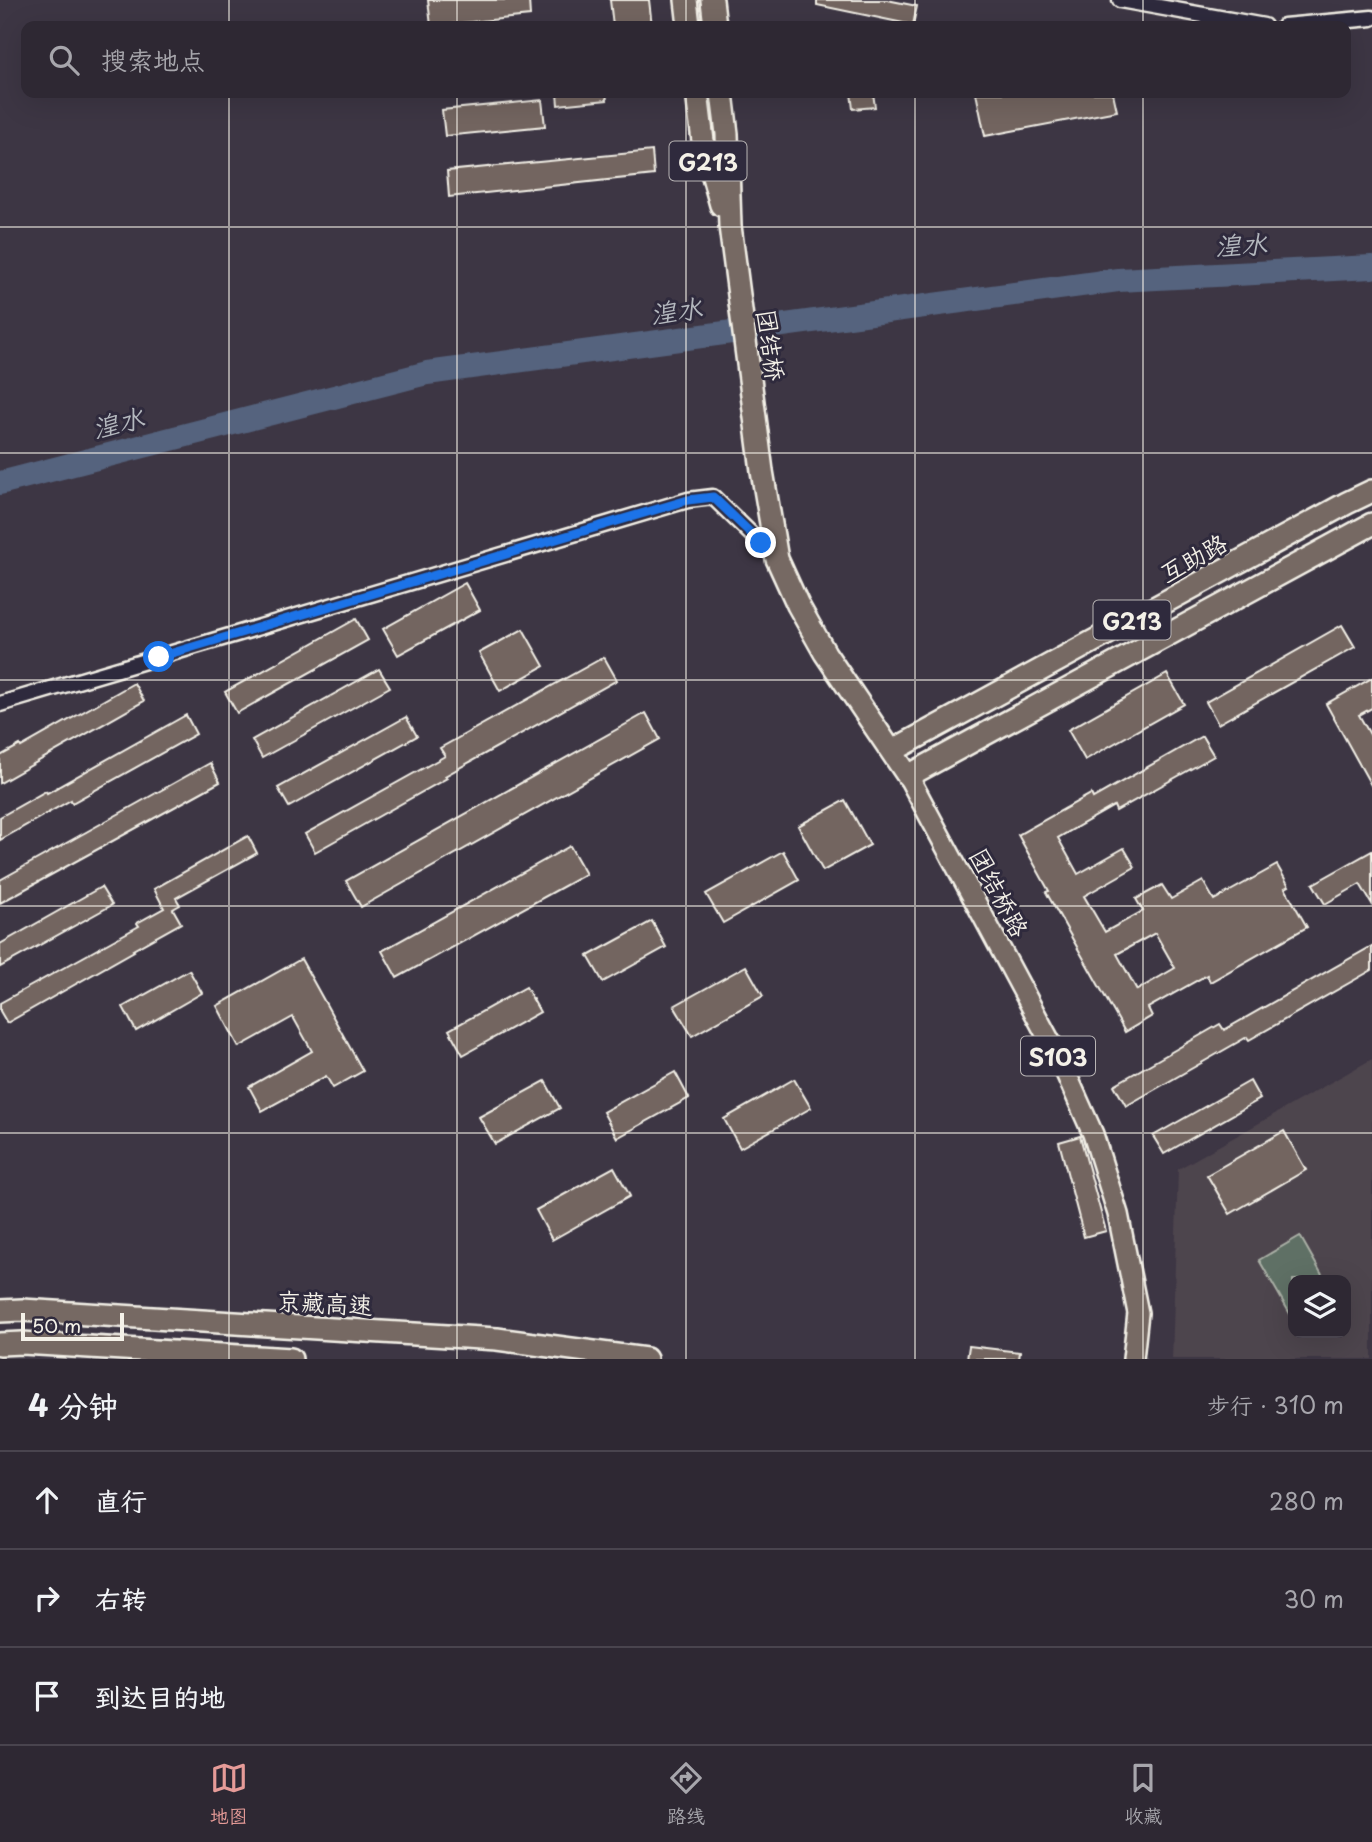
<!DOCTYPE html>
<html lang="zh">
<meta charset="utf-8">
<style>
:root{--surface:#2e2833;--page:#36303b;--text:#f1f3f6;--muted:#a7a6ac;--line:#49444e;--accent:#e69b98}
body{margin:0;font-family:"Playpen Sans","LXGW WenKai TC",sans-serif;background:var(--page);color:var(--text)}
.controls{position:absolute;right:21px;bottom:21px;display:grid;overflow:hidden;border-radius:14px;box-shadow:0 7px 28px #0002}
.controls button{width:63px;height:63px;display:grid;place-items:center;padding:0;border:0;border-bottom:2px solid var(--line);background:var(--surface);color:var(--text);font:35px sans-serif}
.scale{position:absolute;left:21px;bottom:18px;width:103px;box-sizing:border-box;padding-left:7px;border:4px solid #f4f1e8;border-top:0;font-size:19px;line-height:24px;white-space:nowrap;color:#f4f1e8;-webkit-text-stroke:5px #2f2a3d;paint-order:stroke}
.stop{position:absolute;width:21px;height:21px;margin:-16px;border:5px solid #1a73e8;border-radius:50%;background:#fff}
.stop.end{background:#1a73e8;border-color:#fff;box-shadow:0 2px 7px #0008}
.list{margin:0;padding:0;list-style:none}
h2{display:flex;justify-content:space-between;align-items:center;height:91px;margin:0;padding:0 28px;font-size:30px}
h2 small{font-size:23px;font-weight:400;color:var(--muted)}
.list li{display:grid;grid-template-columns:46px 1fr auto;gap:21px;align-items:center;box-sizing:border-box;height:98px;padding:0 28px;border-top:2px solid var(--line)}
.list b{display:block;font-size:26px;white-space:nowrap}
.list em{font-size:23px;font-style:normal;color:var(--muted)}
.icon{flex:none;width:38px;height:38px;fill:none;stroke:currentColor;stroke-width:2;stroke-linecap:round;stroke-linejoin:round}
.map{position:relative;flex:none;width:1372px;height:1359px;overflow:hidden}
.search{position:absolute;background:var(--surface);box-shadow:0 7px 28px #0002;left:21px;right:21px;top:21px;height:77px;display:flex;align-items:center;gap:18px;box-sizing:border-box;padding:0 24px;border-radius:14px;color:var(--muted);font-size:26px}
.sheet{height:385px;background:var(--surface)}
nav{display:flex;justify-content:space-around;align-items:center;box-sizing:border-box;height:98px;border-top:2px solid var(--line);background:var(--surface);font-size:19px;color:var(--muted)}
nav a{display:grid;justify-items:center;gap:4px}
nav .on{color:var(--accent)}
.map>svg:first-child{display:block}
.built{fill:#4d444d;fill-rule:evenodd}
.green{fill:#5f6f65;stroke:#aab0a6;stroke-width:2}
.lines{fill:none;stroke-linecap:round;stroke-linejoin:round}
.river{stroke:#54637e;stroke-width:24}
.building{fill:#736561;stroke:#f4f1e8;stroke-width:2;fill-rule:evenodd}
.minor-casing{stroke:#f4f1e8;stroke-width:19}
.major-casing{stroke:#f4f1e8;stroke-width:24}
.highway-casing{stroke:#f4f1e8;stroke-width:26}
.minor{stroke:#2f2a3d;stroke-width:14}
.major{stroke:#766964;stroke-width:19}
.highway{stroke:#766964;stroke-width:21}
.route{stroke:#1a73e8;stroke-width:9}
.grid{fill:none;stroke:#f4f1e8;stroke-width:2;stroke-opacity:0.55}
.labels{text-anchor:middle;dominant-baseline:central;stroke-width:6;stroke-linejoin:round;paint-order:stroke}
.shield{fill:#2f2a3d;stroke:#b9b5b5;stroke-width:2}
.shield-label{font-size:23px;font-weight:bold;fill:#f4f1e8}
.street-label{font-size:24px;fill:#f4f1e8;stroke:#2f2a3d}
.water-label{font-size:26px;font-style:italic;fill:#b4b8be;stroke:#2f2a3d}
</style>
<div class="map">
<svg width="1372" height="1359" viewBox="0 0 1372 1359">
<rect width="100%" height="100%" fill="#3d3644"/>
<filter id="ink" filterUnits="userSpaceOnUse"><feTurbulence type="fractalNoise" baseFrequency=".0143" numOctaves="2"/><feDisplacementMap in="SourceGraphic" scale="14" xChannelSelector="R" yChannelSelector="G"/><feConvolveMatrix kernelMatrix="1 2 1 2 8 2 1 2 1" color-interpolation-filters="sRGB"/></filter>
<g filter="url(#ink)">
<!-- built -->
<path class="built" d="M1372,1059v300h-200l6,-190zM1293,1280h53v53h-53z"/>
<!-- green -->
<path class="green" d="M1300,1236l25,44h-32v39l-34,-59z"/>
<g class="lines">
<!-- river -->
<path class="river" d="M0,483l427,-110 691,-93 254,-13"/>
</g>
<!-- building -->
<g class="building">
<path d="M428,0h101l1,16 -99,10z"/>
<path d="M610,0h39l3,26h-39z"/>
<path d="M817,0h70l30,6 -4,19 -96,-20z"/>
<path d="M557,93h49l1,7 -49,5z"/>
<path d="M851,93h22l2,14 -22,2z"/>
<path d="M976,93h137l4,18 -132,25z"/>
<path d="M542,100l3,26 -100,10 -3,-26z"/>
<path d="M652,151l2,24 -205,22 -2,-26z"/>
<path d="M465,583l15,27 -82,45 -15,-26z"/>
<path d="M356,619l12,21 -131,73 -12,-21z"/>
<path d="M1342,625l13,22 -137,77 -12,-22z"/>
<path d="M523,629l21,37 -44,25 -21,-38z"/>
<path d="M604,657l13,23 -172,96 2,2 -132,74 -10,-18 140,-78 -5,-8z"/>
<path d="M379,669l11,18 -128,71 -10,-18z"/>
<path d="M1167,674l17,30 -99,56 -17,-30z"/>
<path d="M1372,678v30l-13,7 13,23v49l-46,-83z"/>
<path d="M134,683l10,18 -144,82v-27l20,-11 1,2z"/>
<path d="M646,713l14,26 -299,168 -15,-26z"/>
<path d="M186,715l10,19 -124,69 -1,-3 -71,40v-23l46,-26 1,2z"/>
<path d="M406,717l11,19 -128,71 -11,-19z"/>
<path d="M1202,736l12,20 -98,55 -2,-5 -56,32 20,36 46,-26 11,19 -51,29 21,36 38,-21 -7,-12 26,-14 9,14 32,-18 11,19 63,-35 12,21 -4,2 22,39 -97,55 -3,-7 -59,33 4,8 -27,16 -79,-140 3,-1 -31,-56 73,-41 2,4zM1155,933l20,35 -38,22 -20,-36z"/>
<path d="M210,763l10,19 -220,121v-23z"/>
<path d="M845,800l25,45 -47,26 -25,-45z"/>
<path d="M248,836l9,17 -81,45 4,7 -7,4 8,14 -48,27 1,1 -127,72 -7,-12v-8l139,-77 -2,-3 27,-15 -10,-19z"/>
<path d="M570,846l16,28 -189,104 -15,-27z"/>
<path d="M783,851l16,29 -76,43 -17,-29z"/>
<path d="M1372,851v53l-12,-20 -35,20 -12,-20z"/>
<path d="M101,887l11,18 -112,62v-23z"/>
<path d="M652,921l14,26 -63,35 -15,-26z"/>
<path d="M1372,946v24l-123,70 -2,-3 -121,69 -12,-21 106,-61 4,6z"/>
<path d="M301,959l62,112 -30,17 -7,-12 -64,35 -13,-24 63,-36 -19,-34 -54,30 -22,-41z"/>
<path d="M746,966l17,30 -71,40 -18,-30z"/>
<path d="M189,970l13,23 -66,38 -13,-24z"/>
<path d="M526,987l14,25 -77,43 -14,-25z"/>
<path d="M675,1072l14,26 -72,40 -14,-26z"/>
<path d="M794,1079l17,29 -71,40 -16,-29z"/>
<path d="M545,1081l15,27 -65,36 -16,-27z"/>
<path d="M1250,1081l10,18 -96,55 -11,-18z"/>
<path d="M1284,1131l22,39 -76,44 -23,-39z"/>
<path d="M1080,1136l26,95 -22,6 -25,-95z"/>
<path d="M614,1167l16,29 -78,44 -16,-30z"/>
<path d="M969,1346l51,6 -1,7h-52z"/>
</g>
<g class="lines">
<defs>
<g id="minor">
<path d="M1120,0l144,26"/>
<path d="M1284,26l88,-8"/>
<path d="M0,704l688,-204 25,-3 63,61"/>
</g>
<path id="major" d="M908,776l153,286 32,72 25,80 20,99 -5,46"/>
<g id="highway">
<path d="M686,0l3,26"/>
<path d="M712,0l3,26"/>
<path d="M697,93l6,48 18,64"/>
<path d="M722,93l5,41 3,92 32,245 15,88 21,46 27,48 83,123 464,-252"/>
<path d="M892,751l455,-248 25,-12"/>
<path d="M0,1311l22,-1 475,29 149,20"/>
<path d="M0,1344l22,-1 269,16"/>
</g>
</defs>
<!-- minor casing -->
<use href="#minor" class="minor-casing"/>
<!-- major casing -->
<use href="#major" class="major-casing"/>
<!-- highway casing -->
<use href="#highway" class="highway-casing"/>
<!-- minor -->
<use href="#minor" class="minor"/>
<!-- major -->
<use href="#major" class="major"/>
<!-- highway -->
<use href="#highway" class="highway"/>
</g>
</g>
<g class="lines" filter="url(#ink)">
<!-- route -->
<path class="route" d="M159,657l529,-157 25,-3 48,46"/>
</g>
<!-- grid -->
<path class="grid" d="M229,0v26M457,0v26M686,0v26M915,0v26M1143,0v26M229,93v1266M457,93v1266M686,93v1266M915,93v1266M1143,93v1266M0,227h1372M0,453h1372M0,680h1372M0,906h1372M0,1133h1372"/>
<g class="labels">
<!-- shield labels -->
<g class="shield">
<rect x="669.5" y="141.5" width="77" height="39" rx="5"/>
<rect x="1093.5" y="600.5" width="77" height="39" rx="5"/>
<rect x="1021" y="1036.5" width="74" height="39" rx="5"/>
</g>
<g class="shield-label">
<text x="708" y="161">G213</text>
<text x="1132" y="620">G213</text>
<text x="1058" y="1056">S103</text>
</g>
<!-- street labels -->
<g class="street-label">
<text transform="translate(772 345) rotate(82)">团结桥</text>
<text transform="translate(1193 557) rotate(-29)">互助路</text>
<text transform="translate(1000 892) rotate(62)">团结桥路</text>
<text transform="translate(325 1302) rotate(3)">京藏高速</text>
</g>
<!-- water labels -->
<g class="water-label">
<text transform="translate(1241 244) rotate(-3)">湟水</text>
<text transform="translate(676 310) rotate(-8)">湟水</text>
<text transform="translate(118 422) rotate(-14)">湟水</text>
</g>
</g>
</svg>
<div class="controls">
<button><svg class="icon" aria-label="layers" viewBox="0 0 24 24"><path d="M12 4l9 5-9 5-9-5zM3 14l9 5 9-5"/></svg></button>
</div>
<div class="scale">50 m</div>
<div class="stop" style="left:159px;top:657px"></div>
<div class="stop end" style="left:761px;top:543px"></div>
<div class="search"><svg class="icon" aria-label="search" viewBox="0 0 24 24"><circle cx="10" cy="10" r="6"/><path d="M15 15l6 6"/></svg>搜索地点</div>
</div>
<section class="sheet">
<h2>4 分钟<small>步行 · 310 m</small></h2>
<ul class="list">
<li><svg class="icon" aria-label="ahead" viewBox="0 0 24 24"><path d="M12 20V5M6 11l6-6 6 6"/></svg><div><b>直行</b></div><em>280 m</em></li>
<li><svg class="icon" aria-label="right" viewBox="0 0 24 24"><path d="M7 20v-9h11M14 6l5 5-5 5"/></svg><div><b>右转</b></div><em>30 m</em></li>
<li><svg class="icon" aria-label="arrive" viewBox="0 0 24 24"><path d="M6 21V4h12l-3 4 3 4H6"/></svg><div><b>到达目的地</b></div></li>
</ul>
</section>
<nav>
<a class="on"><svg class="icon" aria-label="map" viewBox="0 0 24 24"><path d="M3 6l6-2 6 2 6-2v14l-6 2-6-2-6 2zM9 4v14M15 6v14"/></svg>地图</a>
<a><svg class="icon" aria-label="directions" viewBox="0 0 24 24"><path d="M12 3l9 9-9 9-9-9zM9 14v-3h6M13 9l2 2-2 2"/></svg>路线</a>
<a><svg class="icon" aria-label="saved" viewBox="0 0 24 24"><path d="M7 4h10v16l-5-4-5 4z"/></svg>收藏</a>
</nav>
